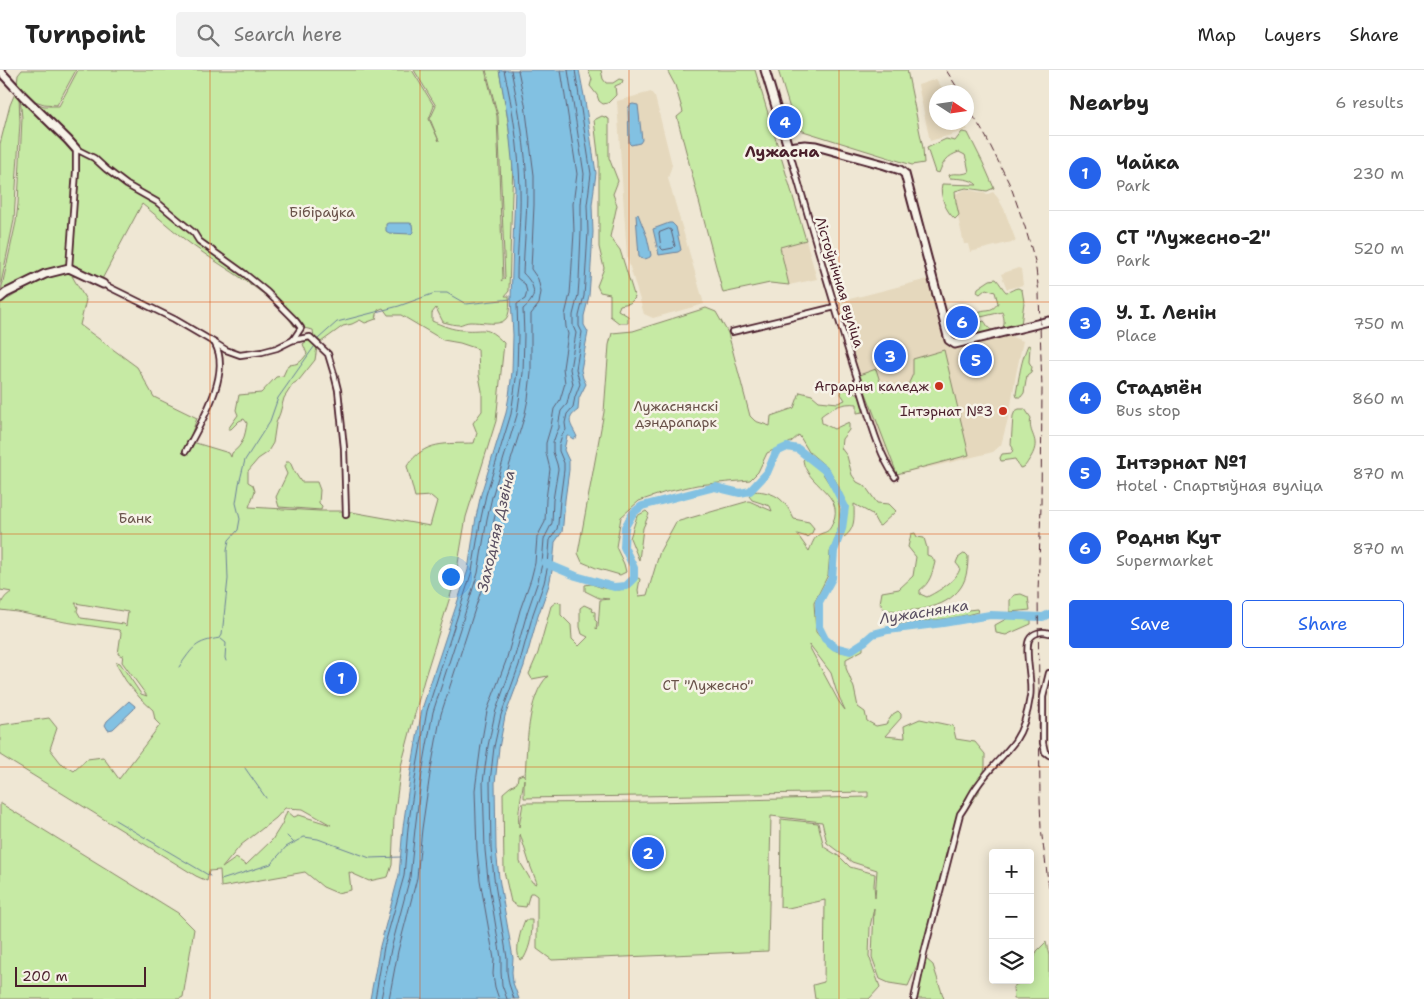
<!DOCTYPE html>
<meta charset="utf-8">
<style>
:root{--surface:#fff;--page:#f2f2f2;--text:#222;--muted:#767676;--line:#e0e0e0;--accent:#2563eb}
body{margin:0;font-family:"Shantell Sans",sans-serif;background:var(--page);color:var(--text)}
.controls{position:absolute;right:15px;bottom:15px;display:grid;overflow:hidden;border-radius:5px;box-shadow:0 2px 12px #0003}
.controls button{width:45px;height:45px;display:grid;place-items:center;padding:0;border:0;border-bottom:1px solid var(--line);background:var(--surface);color:var(--text);font:25px sans-serif}
.compass{position:absolute;left:929px;top:15px;width:45px;height:45px;border-radius:50%;background:var(--surface);box-shadow:0 2px 12px #0003;rotate:102deg}
.scale{position:absolute;left:15px;bottom:12px;width:131px;box-sizing:border-box;padding-left:5px;border:2px solid #4a1f2b;border-top:0;font-size:14px;line-height:18px;white-space:nowrap;color:#4a1f2b;-webkit-text-stroke:4px #f7f3e8;paint-order:stroke}
.you{position:absolute;left:450px;top:506px;width:18px;height:18px;margin:-12px;border:4px solid #fff;border-radius:50%;background:#1a73e8;box-shadow:0 0 0 8px #1a73e833}
.badge{display:grid;place-items:center;width:32px;height:32px;border-radius:50%;background:var(--accent);color:#fff;font-size:16px;font-weight:700}
.pin{position:absolute;translate:-50% -50%;border:2px solid #fff;box-shadow:0 1px 5px #0006}
.list{margin:0;padding:0;list-style:none}
h2{display:flex;justify-content:space-between;align-items:center;height:65px;margin:0;padding:0 20px;font-size:21px}
h2 small{font-size:16px;font-weight:400;color:var(--muted)}
.list li{display:grid;grid-template-columns:32px 1fr auto;gap:15px;align-items:center;box-sizing:border-box;height:75px;padding:0 20px;border-top:1px solid var(--line)}
.list b{display:block;font-size:19px;white-space:nowrap}
.list p{margin:0;font-size:16px;white-space:nowrap;color:var(--muted)}
.list em{font-size:16px;font-style:normal;color:var(--muted)}
.actions{display:flex;gap:10px;padding:15px 20px}
.actions a{flex:1;padding:11px 0;border:1px solid var(--accent);border-radius:5px;text-align:center;font-size:18px;color:var(--accent)}
.actions .main{background:var(--accent);color:#fff}
.icon{flex:none;width:28px;height:28px;fill:none;stroke:currentColor;stroke-width:2;stroke-linecap:round;stroke-linejoin:round}
.map{position:relative;flex:none;width:1049px;height:929px;overflow:hidden}
header{display:flex;align-items:center;gap:30px;box-sizing:border-box;height:70px;padding:0 25px;background:var(--surface);border-bottom:1px solid var(--line)}
header strong{font-size:24px}
nav{display:flex;gap:28px;margin-inline-start:auto;font-size:18px}
.search{width:350px;height:45px;background:var(--page);display:flex;align-items:center;gap:12px;box-sizing:border-box;padding:0 18px;border-radius:5px;color:var(--muted);font-size:19px}
main{display:flex}
aside{flex:1;background:var(--surface)}
.map>svg:first-child{display:block}
.built{fill:#e5d8bd}
.green{fill:#c6eaa4;stroke:#888468;fill-rule:evenodd}
.water{fill:#82c1e2;stroke:#6c8099}
.lines{fill:none;stroke-linecap:round;stroke-linejoin:round}
.shore{stroke:#606074;stroke-width:1}
.stream{stroke:#6c8099;stroke-width:1}
.river{stroke:#82c1e2;stroke-width:8}
.street-casing{stroke:#4a1f2b;stroke-width:8}
.secondary-casing{stroke:#4a1f2b;stroke-width:11}
.street{stroke:#f7f3e8;stroke-width:4.5}
.secondary{stroke:#f7f3e8;stroke-width:7}
.rail{stroke:#4a1f2b;stroke-width:1;stroke-dasharray:8 4;stroke-linecap:butt}
.grid{fill:none;stroke:#e0560e;stroke-width:1;stroke-opacity:0.55}
.poi-dot{fill:#c8321e;stroke:#f7f3e8;stroke-width:2}
.labels{text-anchor:middle;dominant-baseline:central;stroke-width:5;stroke-linejoin:round;paint-order:stroke}
.park-label{font-size:14px;fill:#695249;stroke:#f7f3e8}
.street-label{font-size:14px;fill:#4a1f2b;stroke:#f7f3e8}
.poi-label{font-size:14px;fill:#4a1f2b;stroke:#f7f3e8;text-anchor:end}
.water-label{font-size:15px;font-style:italic;fill:#5b5062;stroke:#f7f3e8}
.quarter-label{font-size:16px;font-weight:bold;fill:#4a1f2b;stroke:#f7f3e8}
</style>
<header>
<strong>Turnpoint</strong>
<div class="search"><svg class="icon" aria-label="search" viewBox="0 0 24 24"><circle cx="10" cy="10" r="6"/><path d="M15 15l6 6"/></svg>Search here</div>
<nav><a>Map</a><a>Layers</a><a>Share</a></nav>
</header>
<main>
<div class="map">
<svg width="1049" height="929" viewBox="0 0 1049 929">
<rect width="100%" height="100%" fill="#efe7d4"/>
<filter id="ink" filterUnits="userSpaceOnUse"><feTurbulence type="fractalNoise" baseFrequency=".02" numOctaves="2"/><feDisplacementMap in="SourceGraphic" scale="10" xChannelSelector="R" yChannelSelector="G"/><feConvolveMatrix kernelMatrix="1 2 1 2 8 2 1 2 1" color-interpolation-filters="sRGB"/></filter>
<g filter="url(#ink)">
<!-- built -->
<g class="built">
<path d="M936,9l9,13h-9v30l28,1 4,7 -38,11 -12,-56z"/>
<path d="M651,22l4,5 17,68 -4,13 36,126 -51,14 -9,-4 -17,-57 -10,-156z"/>
<path d="M966,119l22,5 5,-2 5,6 6,11 12,32 -46,11 -2,-8h-4l-11,-49z"/>
<path d="M806,170l11,39 -28,6 -9,-38z"/>
<path d="M1018,198l3,1 2,16 -16,4 -6,-15z"/>
<path d="M928,209l11,46 9,21 4,3 55,-14 16,6 -7,33 -6,37 -9,34 -8,7 -53,13 -38,8 -9,-4 -20,-53 -35,-114z"/>
</g>
<!-- green -->
<g class="green">
<path d="M22,0h54l-19,35 -13,-1 -15,-5 -12,-16 1,-8z"/>
<path d="M78,0h334l22,36 -5,13 10,22 -9,-22 6,-13 -22,-36h71l12,46 6,162 -2,3 4,-3 -7,-162 -12,-46h13l7,36 7,54 -4,131 -4,5h4c4,36 -15,26 -39,26 -4,0 -7,2 -11,3 -5,0 -11,-2 -16,-3l-7,-14 -4,5v8c9,4 21,9 31,9 22,2 22,-6 41,13l-8,78 -30,96 -11,64 -31,99 -23,86 -7,52 -2,47 -4,12 -19,4 -20,-9 2,18 -14,3 -14,-6 -18,-15 -84,15 -1,-17 -11,1 -2,10 -11,-5 -196,-121v-30l49,-7 8,10 -7,21 11,14 13,8 13,-12 16,-2 16,22 41,-54 -5,-5 -2,-10 -13,-12 -14,-17 -10,-17 1,-2 3,1 21,31 6,2 -25,-34 1,-8 -1,2 -4,-2 3,-21 -2,-3 -54,-8 -48,-10 -17,-2c0,-7 5,-15 12,-18l-12,-2v-297l8,6 25,-15 -26,13 -6,-6 15,-69 2,-18 4,-86 -2,-21 24,9h15zM142,134c20,16 39,34 60,48 31,22 71,42 92,74l19,4 1,7 7,5 22,-16 9,-2 8,-4 5,3 11,-4 2,-9 5,-2 5,7h13l42,25 17,3 18,6 1,27 3,15v20l-9,12 4,10 -3,10c-28,1 -49,-3 -67,23l8,31 16,-1 6,5 -7,25 -84,-15h-26l-71,-4 6,-16 -2,-6 -5,-3v-11l10,-12 9,-6 6,-10 3,-20 4,-10 4,-15 9,-14 6,-4 16,-20 2,-13 -5,-7 -5,1 -4,3 4,10c-7,9 -8,10 -19,11l-5,11 -7,1 -15,16 -22,2 -3,15 2,5 -10,14h3l8,-8 5,-2 3,4c-2,13 -4,22 -15,30l-1,4 -2,-4 -40,-12 8,-23 -43,-21 -17,-30 -57,-42 6,-25 -14,-24 29,5zM75,533l53,9 -2,14 -2,-2 -43,-6 -4,-7 1,-4zM285,738l18,1 28,16 -32,-10 -5,2 -7,-6 -5,13 -10,16 -26,25 -10,-7 -14,10 19,-23 35,-27z"/>
<path d="M588,0h13l2,9 3,4h7l6,-4 4,1 -1,3 -7,3 1,9 -8,8 -5,1 -4,-3 -2,-6 -7,-9 2,-7z"/>
<path d="M667,0h88l51,170 -26,7 9,38 -19,-2 -47,10 -46,-176 6,-5 -8,-27z"/>
<path d="M778,0h129l16,78 1,15 -12,2 -112,-35 -5,-5z"/>
<path d="M16,21l3,5 1,26 -6,98 -14,68v-144l10,-39z"/>
<path d="M602,46l7,3v39l9,23 -5,13 4,11 -7,32 10,13 15,48 -5,5 -10,2 -2,5 10,6v7h-9l-9,-7v-22l-10,-2 -3,-6 7,-18 -5,-21v-85l-5,-42z"/>
<path d="M962,62l6,1 15,30 11,25 -7,3 -21,-3 -11,3 1,11 3,13 -4,4c-9,-7 -16,-24 -13,-35l35,1c-6,-7 -18,-6 -27,-7l-1,-3c6,-3 11,1 20,-3l-2,-10 -2,-7 -6,-3c-12,4 -16,10 -20,21l-4,-1 -8,-24 19,-9 9,2z"/>
<path d="M996,209c4,4 6,9 10,13 5,0 8,-4 12,-4l4,2 2,12 -3,23 -6,3 -62,13 -2,-5 2,-2 12,-1 12,-3 4,-8 3,-1c3,3 4,8 8,9 13,5 14,-9 10,-18l-21,5h-4v-4c8,-6 14,1 21,-10l-3,-11 -9,-3 -6,5 -3,-2 1,-4 12,-8z"/>
<path d="M706,238l10,4 12,21 22,83 5,5 15,5 1,-10 23,-8 6,-16 12,3 7,6 19,2 7,-3 -4,-6 1,-5 12,3 8,6 1,14 -6,1v-9c-14,-2 -26,4 -36,12l1,7 12,6 15,-7v8l-7,9 -1,9 6,8 5,19 5,7 8,4 12,17 12,1 7,7 -16,15 -2,-1 -6,-11 -18,-10c0,12 2,25 -10,33l-2,-2 4,-16v-15l-8,-19 -9,-16 -20,-17 -10,-17 -8,7 -24,11 -9,19 -8,8 -53,5 -31,7 -27,9 -18,16 -5,30 8,17 2,8 -6,3 -24,-7 -14,-6 -4,-9 26,-141 5,-67 3,-12 21,-2z"/>
<path d="M1028,275l2,1 -1,16 3,5 -1,5 -4,3 -3,18 -3,4h-4l-1,-3c3,-16 5,-34 12,-49z"/>
<path d="M944,280l25,105 -72,19 -38,-99 17,-6 7,22 25,-6 5,-11v-15z"/>
<path d="M1019,339h6l6,9c-4,17 11,20 0,39 -3,4 -4,7 -7,10l-4,1 -5,-9 -14,2 -1,-3 2,-4 10,-1 1,-5 -2,-3 2,-29 2,-5z"/>
<path d="M805,388l15,11 17,27 3,13 -1,17 -4,14 -5,12 -2,23 -14,28 2,29 9,11 11,8 11,2 16,-7v4l-17,9v9l8,20 4,19 7,5 2,9 9,5 10,-2 7,-10 5,-3 3,3v4l-16,18 20,2 -1,-12 16,-7 33,7 3,13 19,3 10,12v13l-6,25 -17,24 -38,134 -16,36 -19,-3 -9,-4 -8,-22 2,-49 -4,19 -1,29 11,31 -11,12h-54l-2,-14 11,-3 1,-82 -37,8 -8,-1 1,-88 37,4 6,24 16,10 10,10 25,7 -1,11 1,13 2,-28 -25,-8 -25,-19 -5,-21 -51,-6 -3,135 -216,9 -15,-11v-53l-4,-3h-3l-4,14 -9,-1 -6,-4 -7,-31 -1,-78 7,-6 7,-4 1,-7 5,-2 2,3c2,-29 2,-81 23,-101l-16,3 -3,-5 9,-21 13,-47 5,-4 5,1v12l10,10 1,14 7,7 9,-9 -6,-3 -2,-7v-19l4,-3 9,4 -1,2 3,1v8l2,2 -1,7 2,-2 2,-27 9,-1 -10,-1 -14,-7v-6l6,-1 12,4 16,2 9,-2 8,-11 4,2 -2,11 1,6 8,-1 13,-44 16,-29 73,-21 23,10 -2,-5 -18,-6 -3,-4c5,-6 8,-5 15,-4 17,3 23,13 30,27l15,3 5,6 -2,5 -5,4 -10,-3 12,17c2,-4 4,-11 7,-14 7,-7 12,-1 17,-15 12,-28 -27,-37 -30,-62zM810,575l21,28 5,17 9,20 -6,-8 -29,-54zM524,709v19l344,-6v5l-214,5 -131,1 -4,24c-2,-15 3,-32 5,-48zM520,764l10,31 7,18 -1,1 -4,-2 -12,-20z"/>
<path d="M286,392h4l4,9 7,11h16l3,8 -1,13 3,3 -1,4 -42,-3 -3,-10 11,-23 -3,-7z"/>
<path d="M646,441l3,3 -6,14 -4,32 -9,-22 7,-22z"/>
<path d="M915,463l2,4 7,1 3,10v7l5,2 3,5c-3,12 -5,21 -15,28v4l7,3c10,-5 31,-17 33,-29l-4,-5 2,-5 7,-5 3,3c0,10 -1,22 -7,31 -16,24 -51,25 -76,23l-5,-7 2,-11 17,-3 14,-13 3,-19 -8,-10 3,-13z"/>
<path d="M1021,524l7,3 2,13 -20,2v-12l4,-5z"/>
<path d="M958,539l10,1 9,-1 1,3c-28,8 -56,9 -85,12l1,-6 17,-4h30z"/>
<path d="M1008,548l23,2v4l-25,11 -10,-2 -1,-8z"/>
<path d="M0,733l178,110 16,16 -11,68 -4,2h-179z"/>
<path d="M525,850h7c0,14 -1,25 -8,38l-4,2c-6,-9 1,-31 5,-40z"/>
<path d="M1046,872l3,14v43h-35l-1,-12 10,-7h7v-10l7,-19z"/>
<path d="M925,888l8,7 11,34h-27z"/>
</g>
<!-- water -->
<g class="water">
<path d="M499,0h80l6,31 11,72 -4,32 1,27 -3,50 -1,14 -5,20v9l4,7 -7,38 2,8 3,6 -7,14 -1,12c-14,10 -6,15 -1,27l-4,2 -4,-3h-2l-3,14 5,11v9l-4,30 -2,24 -1,8 -7,10 -2,24 -4,19 -11,31 -14,50 -19,50 -6,32 -4,35 1,66 3,29 14,80 -1,14 1,11 6,16h-149l10,-53 19,-71 4,-48 8,-56 11,-62 46,-139 8,-53 5,-23 25,-81 3,-17 3,-24 1,-37 -2,-36 4,-110 -7,-69z"/>
<path d="M633,34l5,1 4,35 -2,3 -9,2 -2,-2 -1,-34 2,-4z"/>
<path d="M637,144h1l9,23 4,18 -1,2c-4,2 -7,3 -11,0l-3,-42z"/>
<path d="M388,153h22l2,1 1,8 -2,2 -22,-1 -3,-2v-7z"/>
<path d="M669,153h3l4,4 5,23 -3,2 -19,3 -6,-26z"/>
<path d="M129,631l6,5 -1,3 -21,20 -5,1 -3,-5 2,-4z"/>
</g>
<g class="lines">
<!-- shore -->
<g class="shore">
<path d="M669,159l2,1 4,16 -2,2 -10,2 -2,-2 -2,-15z"/>
<path d="M375,929l9,-52 20,-71 4,-48 8,-56 11,-61 45,-140 9,-53 5,-23 25,-81 6,-42 1,-37 -1,-31 8,-5 2,-7 -2,-8 -8,-6c0,-30 4,-59 3,-89 -1,-40 -7,-80 -16,-119"/>
<path d="M381,929l10,-50 19,-72 5,-48 7,-56 11,-61 45,-139 9,-54 5,-22 25,-82 6,-42 1,-38 -1,-26c15,-12 13,-23 0,-36 1,-28 4,-56 4,-85 -1,-39 -8,-79 -16,-118"/>
<path d="M389,929l9,-48 19,-73 5,-49 8,-55 11,-60 45,-139 8,-55 5,-21 25,-81 4,-19 3,-26v-59l8,-10 2,-12 -3,-13 -7,-10 3,-64v-30l-9,-71 -7,-34"/>
<path d="M499,929l-4,-12 -2,-13 1,-15 -14,-79 -3,-30 -2,-60 6,-45 6,-34 19,-50 14,-51 11,-31 4,-16 2,-26 8,-15 1,-23 4,-30 -4,-16v-10l5,-17 3,-17 6,-9 5,-17 -2,-15 5,-34 -2,-7 -1,-12 5,-21 1,-13 3,-49 -1,-28 4,-30 -16,-104"/>
<path d="M507,929l-5,-14 -1,-13v-14l-13,-79 -3,-29 -2,-68 5,-36 7,-33 18,-50 14,-50 11,-32 4,-17 2,-25 8,-16 1,-23 5,-31 -1,-5 -4,-12v-9l3,-9 3,-6v-7l2,-10 6,-7 2,-9 4,-11 -3,-15 6,-36 -3,-7v-11l5,-20 1,-14 2,-49v-28l3,-30 -16,-104"/>
<path d="M514,929l-5,-15 -2,-12v-14l-13,-80 -3,-29 -1,-67 4,-35 7,-32 18,-50 14,-51 11,-31 4,-18 2,-25 7,-11 1,-5 2,-24 4,-30v-7l-5,-12v-6l3,-10 4,-5 -1,-7 2,-9 6,-7 2,-10 5,-13 -4,-15 6,-37 -3,-6v-10l5,-20 1,-14 3,-50 -1,-27 4,-31 -16,-104"/>
</g>
<!-- stream -->
<g class="stream">
<path d="M318,269l19,-17 62,-16 36,-13h12l19,11 45,-5"/>
<path d="M221,569l5,4 -1,15 1,3"/>
<path d="M179,597c15,-21 16,-25 41,-29l2,-3 6,-56 -1,-28 2,-11 9,-10 2,-11 -4,-16 3,-19 6,-24 25,-39 8,-23 36,-51"/>
<path d="M245,698l21,30"/>
<path d="M115,750l95,56"/>
<path d="M287,766l7,7"/>
<path d="M221,810l50,-16 15,-17 18,-10 14,2 52,19 31,-1"/>
</g>
<!-- river -->
<path class="river" d="M545,493l31,13 38,11 12,-1 8,-8v-10l-10,-21 1,-20 8,-14 9,-7 73,-19 25,6 10,-2 17,-18 9,-21 11,-5 11,2 29,23 18,35 -3,22 -8,22 -2,27 -13,24v25l6,12 10,8 15,4 14,-9 9,-8 15,-4 55,-7 47,-8 53,2 6,-3"/>
<defs>
<g id="street">
<path d="M788,77c23,78 45,157 70,234 10,30 19,71 37,96"/>
<path d="M69,198l7,-97v-22l18,9 12,11 21,16 30,17 37,31 5,8 46,33 22,18 28,28 6,8 -8,12"/>
<path d="M103,214l71,35 41,24 11,7 14,5 22,-3 15,-4 16,-8 17,-3 18,17 6,20 4,16 6,58 2,67"/>
<path d="M732,262l103,-25"/>
<path d="M186,381c14,-27 46,-77 29,-107"/>
<path d="M1049,603l-6,24v46l2,9 4,3"/>
<path d="M914,929l10,-46 36,-139c7,-9 11,-20 18,-29 11,-16 26,-29 37,-44 8,-12 13,-30 15,-44 3,-15 -6,-45 -1,-57 4,-8 13,-9 20,-7"/>
</g>
<g id="secondary">
<path d="M765,0l23,77 17,-2 11,1 69,19 15,5 5,4 44,166 6,4 94,-23"/>
<path d="M0,1l23,25 45,44 8,9"/>
<path d="M0,228l6,-5 39,-19 24,-6 34,16"/>
</g>
</defs>
<!-- street casing -->
<use href="#street" class="street-casing"/>
<!-- secondary casing -->
<use href="#secondary" class="secondary-casing"/>
<!-- street -->
<use href="#street" class="street"/>
<!-- secondary -->
<use href="#secondary" class="secondary"/>
<!-- rail -->
<g class="rail">
<path d="M946,0l14,22"/>
<path d="M966,34l20,33 25,50 14,40 10,34 4,32 3,96 -1,117 -3,86 2,207 1,30 8,59"/>
</g>
</g>
</g>
<!-- grid -->
<path class="grid" d="M210,0v929M420,0v929M629,0v929M839,0v929M0,232h1049M0,464h1049M0,697h1049"/>
<!-- markers -->
<g class="poi-dot">
<circle cx="939" cy="316" r="5"/>
<circle cx="1003" cy="341" r="5"/>
</g>
<g class="labels">
<!-- park labels -->
<g class="park-label">
<text x="322" y="142">Бібіраўка</text>
<text x="676" y="336">Лужаснянскі<tspan x="676" dy="16">дэндрапарк</tspan></text>
<text x="135" y="448">Банк</text>
<text x="708" y="615">СТ "Лужесно"</text>
</g>
<!-- street labels -->
<g class="street-label">
<text transform="translate(840 212) rotate(73)">Лістоўнічная вуліца</text>
</g>
<!-- poi labels -->
<g class="poi-label">
<text x="929" y="316">Аграрны каледж</text>
<text x="993" y="341">Інтэрнат №3</text>
</g>
<!-- water labels -->
<g class="water-label">
<text transform="translate(496 461) rotate(-77)">Заходняя Дзвіна</text>
<text transform="translate(924 542) rotate(-9)">Лужаснянка</text>
</g>
<!-- quarter labels -->
<g class="quarter-label">
<text x="782" y="81">Лужасна</text>
</g>
</g>
</svg>
<div class="controls">
<button>+</button>
<button>−</button>
<button><svg class="icon" aria-label="layers" viewBox="0 0 24 24"><path d="M12 4l9 5-9 5-9-5zM3 14l9 5 9-5"/></svg></button>
</div>
<svg class="compass" viewBox="-18 -18 36 36"><path d="M0-13l5 13h-10z" fill="#e53935"/><path d="M0 13l5-13h-10z" fill="#767676"/></svg>
<div class="scale">200 m</div>
<div class="you"></div>
<div class="pin badge" style="left:341px;top:608px">1</div>
<div class="pin badge" style="left:648px;top:783px">2</div>
<div class="pin badge" style="left:890px;top:286px">3</div>
<div class="pin badge" style="left:785px;top:52px">4</div>
<div class="pin badge" style="left:976px;top:290px">5</div>
<div class="pin badge" style="left:962px;top:252px">6</div>
</div>
<aside>
<h2>Nearby<small>6 results</small></h2>
<ul class="list">
<li><span class="badge">1</span><div><b>Чайка</b><p>Park</p></div><em>230 m</em></li>
<li><span class="badge">2</span><div><b>СТ &quot;Лужесно-2&quot;</b><p>Park</p></div><em>520 m</em></li>
<li><span class="badge">3</span><div><b>У. І. Ленін</b><p>Place</p></div><em>750 m</em></li>
<li><span class="badge">4</span><div><b>Стадыён</b><p>Bus stop</p></div><em>860 m</em></li>
<li><span class="badge">5</span><div><b>Інтэрнат №1</b><p>Hotel · Спартыўная вуліца</p></div><em>870 m</em></li>
<li><span class="badge">6</span><div><b>Родны Кут</b><p>Supermarket</p></div><em>870 m</em></li>
</ul>
<div class="actions"><a class="main">Save</a><a>Share</a></div>
</aside>
</main>
